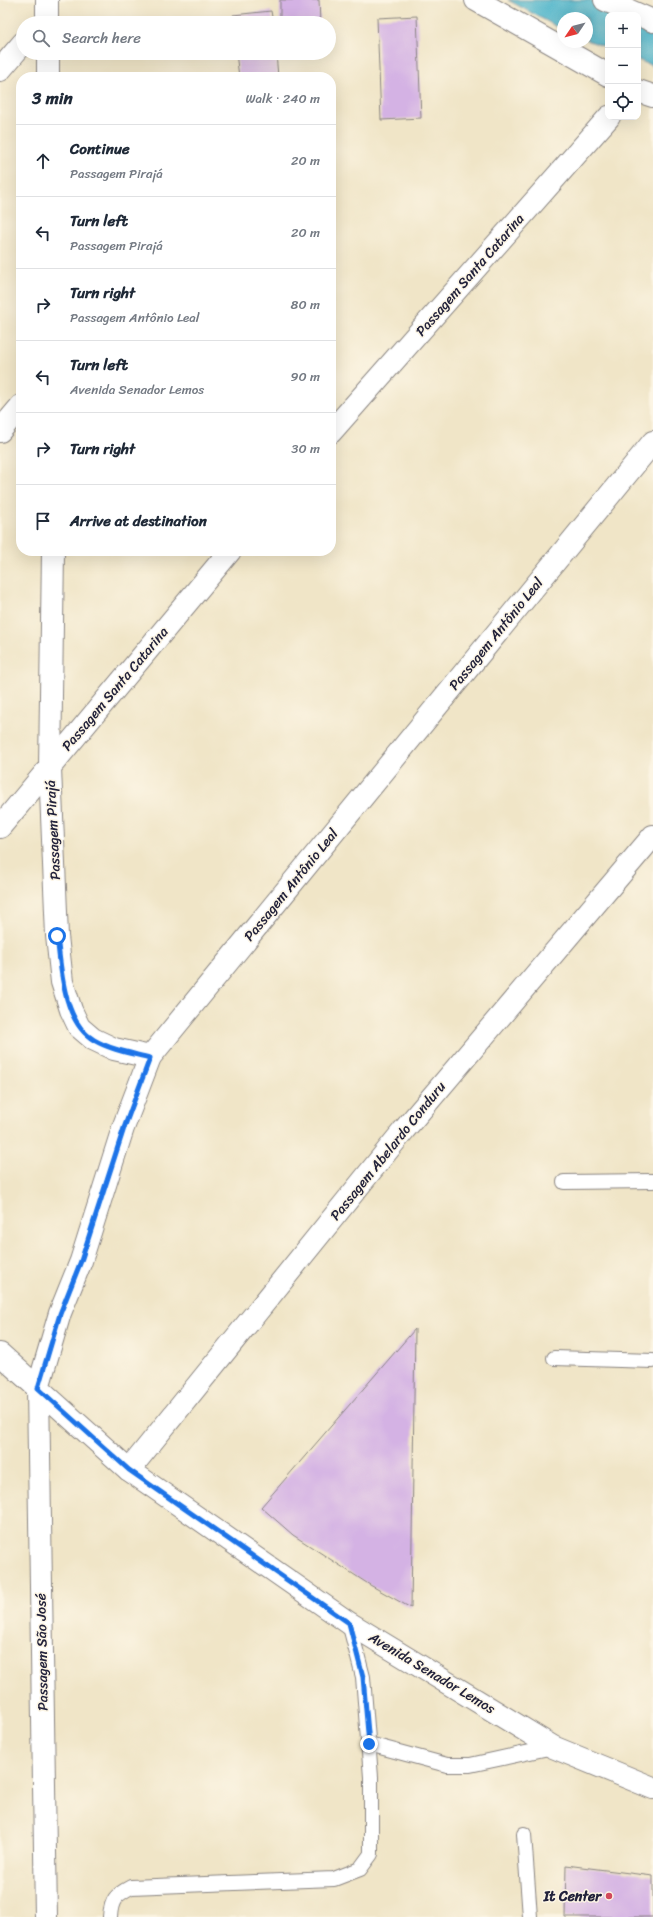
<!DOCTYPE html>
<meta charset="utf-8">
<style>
:root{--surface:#fff;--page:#f6f6f7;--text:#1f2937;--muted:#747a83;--line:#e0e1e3}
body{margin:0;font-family:Sriracha,sans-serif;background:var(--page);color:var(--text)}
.controls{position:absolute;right:12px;top:12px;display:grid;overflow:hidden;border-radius:8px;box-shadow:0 4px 16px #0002}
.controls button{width:36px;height:36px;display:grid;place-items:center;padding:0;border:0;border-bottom:1px solid var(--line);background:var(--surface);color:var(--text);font:20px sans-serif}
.compass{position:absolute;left:557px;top:12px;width:36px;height:36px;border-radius:50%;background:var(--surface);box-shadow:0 4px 16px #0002;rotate:235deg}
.stop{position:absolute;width:12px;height:12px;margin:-9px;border:3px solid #1a73e8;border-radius:50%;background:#fff}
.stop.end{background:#1a73e8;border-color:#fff;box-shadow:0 1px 4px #0008}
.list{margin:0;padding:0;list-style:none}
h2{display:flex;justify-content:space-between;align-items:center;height:52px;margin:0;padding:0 16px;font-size:17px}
h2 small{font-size:13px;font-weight:400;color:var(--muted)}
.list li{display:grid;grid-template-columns:26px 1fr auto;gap:12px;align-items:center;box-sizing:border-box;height:72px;padding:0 16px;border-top:1px solid var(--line)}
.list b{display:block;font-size:15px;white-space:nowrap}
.list p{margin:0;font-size:13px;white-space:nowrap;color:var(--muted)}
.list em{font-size:13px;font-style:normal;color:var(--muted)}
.icon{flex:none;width:22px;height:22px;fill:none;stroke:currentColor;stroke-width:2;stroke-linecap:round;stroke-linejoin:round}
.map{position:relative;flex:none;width:653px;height:1917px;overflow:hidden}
.search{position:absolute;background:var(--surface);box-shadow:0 4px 16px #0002;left:16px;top:16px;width:320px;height:44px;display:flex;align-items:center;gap:10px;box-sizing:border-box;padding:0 14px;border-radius:22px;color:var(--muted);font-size:15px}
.panel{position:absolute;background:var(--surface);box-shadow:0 4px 16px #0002;left:16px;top:72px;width:320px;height:484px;border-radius:16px}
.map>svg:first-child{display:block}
.water{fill:#4cb4ca;stroke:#376b82}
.building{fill:#d4b2e4}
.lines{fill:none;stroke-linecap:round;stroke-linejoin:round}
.lane-casing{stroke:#898481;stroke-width:16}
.street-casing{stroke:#898481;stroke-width:24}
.primary-casing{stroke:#898481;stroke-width:24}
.lane{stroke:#fff;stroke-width:14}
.street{stroke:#fff;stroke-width:22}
.primary{stroke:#fff;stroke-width:22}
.route{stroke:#1a73e8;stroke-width:5}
.poi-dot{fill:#d1495b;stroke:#fcf5e5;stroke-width:1.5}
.labels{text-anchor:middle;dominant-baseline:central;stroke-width:3;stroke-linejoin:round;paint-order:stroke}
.street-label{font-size:14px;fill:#22223b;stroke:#fcf5e5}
.poi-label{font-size:14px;font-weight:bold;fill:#22223b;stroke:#fcf5e5;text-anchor:end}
</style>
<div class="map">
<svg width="653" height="1917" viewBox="0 0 653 1917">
<rect width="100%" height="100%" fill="#fcf5e5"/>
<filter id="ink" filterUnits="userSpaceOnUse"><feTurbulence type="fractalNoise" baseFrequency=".025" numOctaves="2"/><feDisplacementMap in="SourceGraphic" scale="8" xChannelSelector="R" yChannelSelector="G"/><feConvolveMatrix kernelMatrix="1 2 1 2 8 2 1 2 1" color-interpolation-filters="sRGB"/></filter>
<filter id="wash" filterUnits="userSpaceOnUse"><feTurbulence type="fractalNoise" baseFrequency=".012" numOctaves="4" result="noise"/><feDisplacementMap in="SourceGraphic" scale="16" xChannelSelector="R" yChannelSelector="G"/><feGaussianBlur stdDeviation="0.9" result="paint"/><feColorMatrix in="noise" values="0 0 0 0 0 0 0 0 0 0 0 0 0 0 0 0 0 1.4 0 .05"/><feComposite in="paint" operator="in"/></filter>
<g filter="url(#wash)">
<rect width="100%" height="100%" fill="#f0e5c7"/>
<!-- water -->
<g class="water">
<path d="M508,0h82l34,15h-16v33l-21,-8v-22h-24v12z"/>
<path d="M638,21l15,7v38l-15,-6z"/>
</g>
<g id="blocks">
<!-- building -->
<g class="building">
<path d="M280,0h39l1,23h-40z"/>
<path d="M271,11l2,12h-40v-8z"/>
<path d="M417,16l4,102 -40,2 -4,-102z"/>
<path d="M236,53h40l2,24h-39z"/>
<path d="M415,1329l-4,279 -41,-23 -77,-50 -32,-28z"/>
<path d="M566,1865l87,11v41h-88z"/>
</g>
</g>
</g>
<g filter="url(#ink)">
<use href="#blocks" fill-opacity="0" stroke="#898481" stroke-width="1"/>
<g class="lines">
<defs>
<g id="lane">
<path d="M564,1182l89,-1"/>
<path d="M554,1358l99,3"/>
<path d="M369,1744l78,21h23l83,-18"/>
<path d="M524,1834l6,83"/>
<path d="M110,1917c1,-18 6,-22 21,-30l203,-8 26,-10 11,-15v-77l-8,-100 -14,-54"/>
</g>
<g id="street">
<path d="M476,0l132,75"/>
<path d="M605,0l48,21"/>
<path d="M47,23v-23"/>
<path d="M48,53v24"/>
<path d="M0,70l23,-27"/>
<path d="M638,91l15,5"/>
<path d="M0,431l21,-25"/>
<path d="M331,432l278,-315"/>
<path d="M53,551l-3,217 7,168 5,46 9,28 8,17 14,12 21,10 36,8"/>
<path d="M0,827l230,-276"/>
<path d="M129,1470l275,-340 249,-294"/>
<path d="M46,1917l-8,-529 22,-75 21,-52 42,-133 27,-71 503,-615"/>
</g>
<path id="primary" d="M0,1354l129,116 220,153 204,124 100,41"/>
</defs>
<!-- lane casing -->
<use href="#lane" class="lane-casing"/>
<!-- street casing -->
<use href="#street" class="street-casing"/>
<!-- primary casing -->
<use href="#primary" class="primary-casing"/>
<!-- lane -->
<use href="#lane" class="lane"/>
<!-- street -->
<use href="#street" class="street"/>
<!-- primary -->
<use href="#primary" class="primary"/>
</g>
</g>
<g class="lines" filter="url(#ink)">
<!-- route -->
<path class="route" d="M57,936c4,32 6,86 37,104 17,10 37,13 56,18l-26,70 -43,133 -21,53 -22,74 91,82 220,153 14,54 6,67"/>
</g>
<!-- markers -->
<circle class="poi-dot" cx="609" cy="1896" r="4"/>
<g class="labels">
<!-- street labels -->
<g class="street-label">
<text transform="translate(470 275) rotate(-49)">Passagem Santa Catarina</text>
<text transform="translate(496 634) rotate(-51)">Passagem Antônio Leal</text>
<text transform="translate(115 689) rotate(-50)">Passagem Santa Catarina</text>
<text transform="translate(53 830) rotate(-93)">Passagem Pirajá</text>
<text transform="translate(291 885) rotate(-51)">Passagem Antônio Leal</text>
<text transform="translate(388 1151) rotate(-51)">Passagem Abelardo Conduru</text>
<text transform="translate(42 1652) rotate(-91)">Passagem São José</text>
<text transform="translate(432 1673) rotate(31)">Avenida Senador Lemos</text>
</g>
<!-- poi labels -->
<g class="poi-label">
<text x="601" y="1896">It Center</text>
</g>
</g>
</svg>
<div class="controls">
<button>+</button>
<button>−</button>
<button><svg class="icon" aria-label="locate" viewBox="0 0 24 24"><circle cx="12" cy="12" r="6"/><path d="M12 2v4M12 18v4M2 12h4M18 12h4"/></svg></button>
</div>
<svg class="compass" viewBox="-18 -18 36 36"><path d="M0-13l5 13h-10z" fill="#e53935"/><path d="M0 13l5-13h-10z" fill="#747a83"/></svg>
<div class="stop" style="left:57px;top:936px"></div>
<div class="stop end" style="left:369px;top:1744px"></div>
<div class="search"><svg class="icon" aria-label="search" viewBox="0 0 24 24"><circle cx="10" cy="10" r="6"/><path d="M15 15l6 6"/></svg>Search here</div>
<section class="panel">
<h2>3 min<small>Walk · 240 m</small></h2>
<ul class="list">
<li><svg class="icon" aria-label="ahead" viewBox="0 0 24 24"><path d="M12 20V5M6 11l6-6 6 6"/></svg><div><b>Continue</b><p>Passagem Pirajá</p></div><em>20 m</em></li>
<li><svg class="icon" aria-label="left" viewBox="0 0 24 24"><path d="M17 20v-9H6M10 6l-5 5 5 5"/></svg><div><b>Turn left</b><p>Passagem Pirajá</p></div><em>20 m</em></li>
<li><svg class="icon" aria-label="right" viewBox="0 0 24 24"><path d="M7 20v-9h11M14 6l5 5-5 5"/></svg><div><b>Turn right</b><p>Passagem Antônio Leal</p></div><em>80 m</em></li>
<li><svg class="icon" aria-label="left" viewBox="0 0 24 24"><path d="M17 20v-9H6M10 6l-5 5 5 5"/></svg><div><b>Turn left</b><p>Avenida Senador Lemos</p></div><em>90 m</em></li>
<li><svg class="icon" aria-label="right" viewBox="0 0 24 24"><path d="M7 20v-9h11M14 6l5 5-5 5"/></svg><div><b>Turn right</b></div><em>30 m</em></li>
<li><svg class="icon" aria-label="arrive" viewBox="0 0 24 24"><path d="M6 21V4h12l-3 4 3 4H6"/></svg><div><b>Arrive at destination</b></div></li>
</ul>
</section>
</div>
